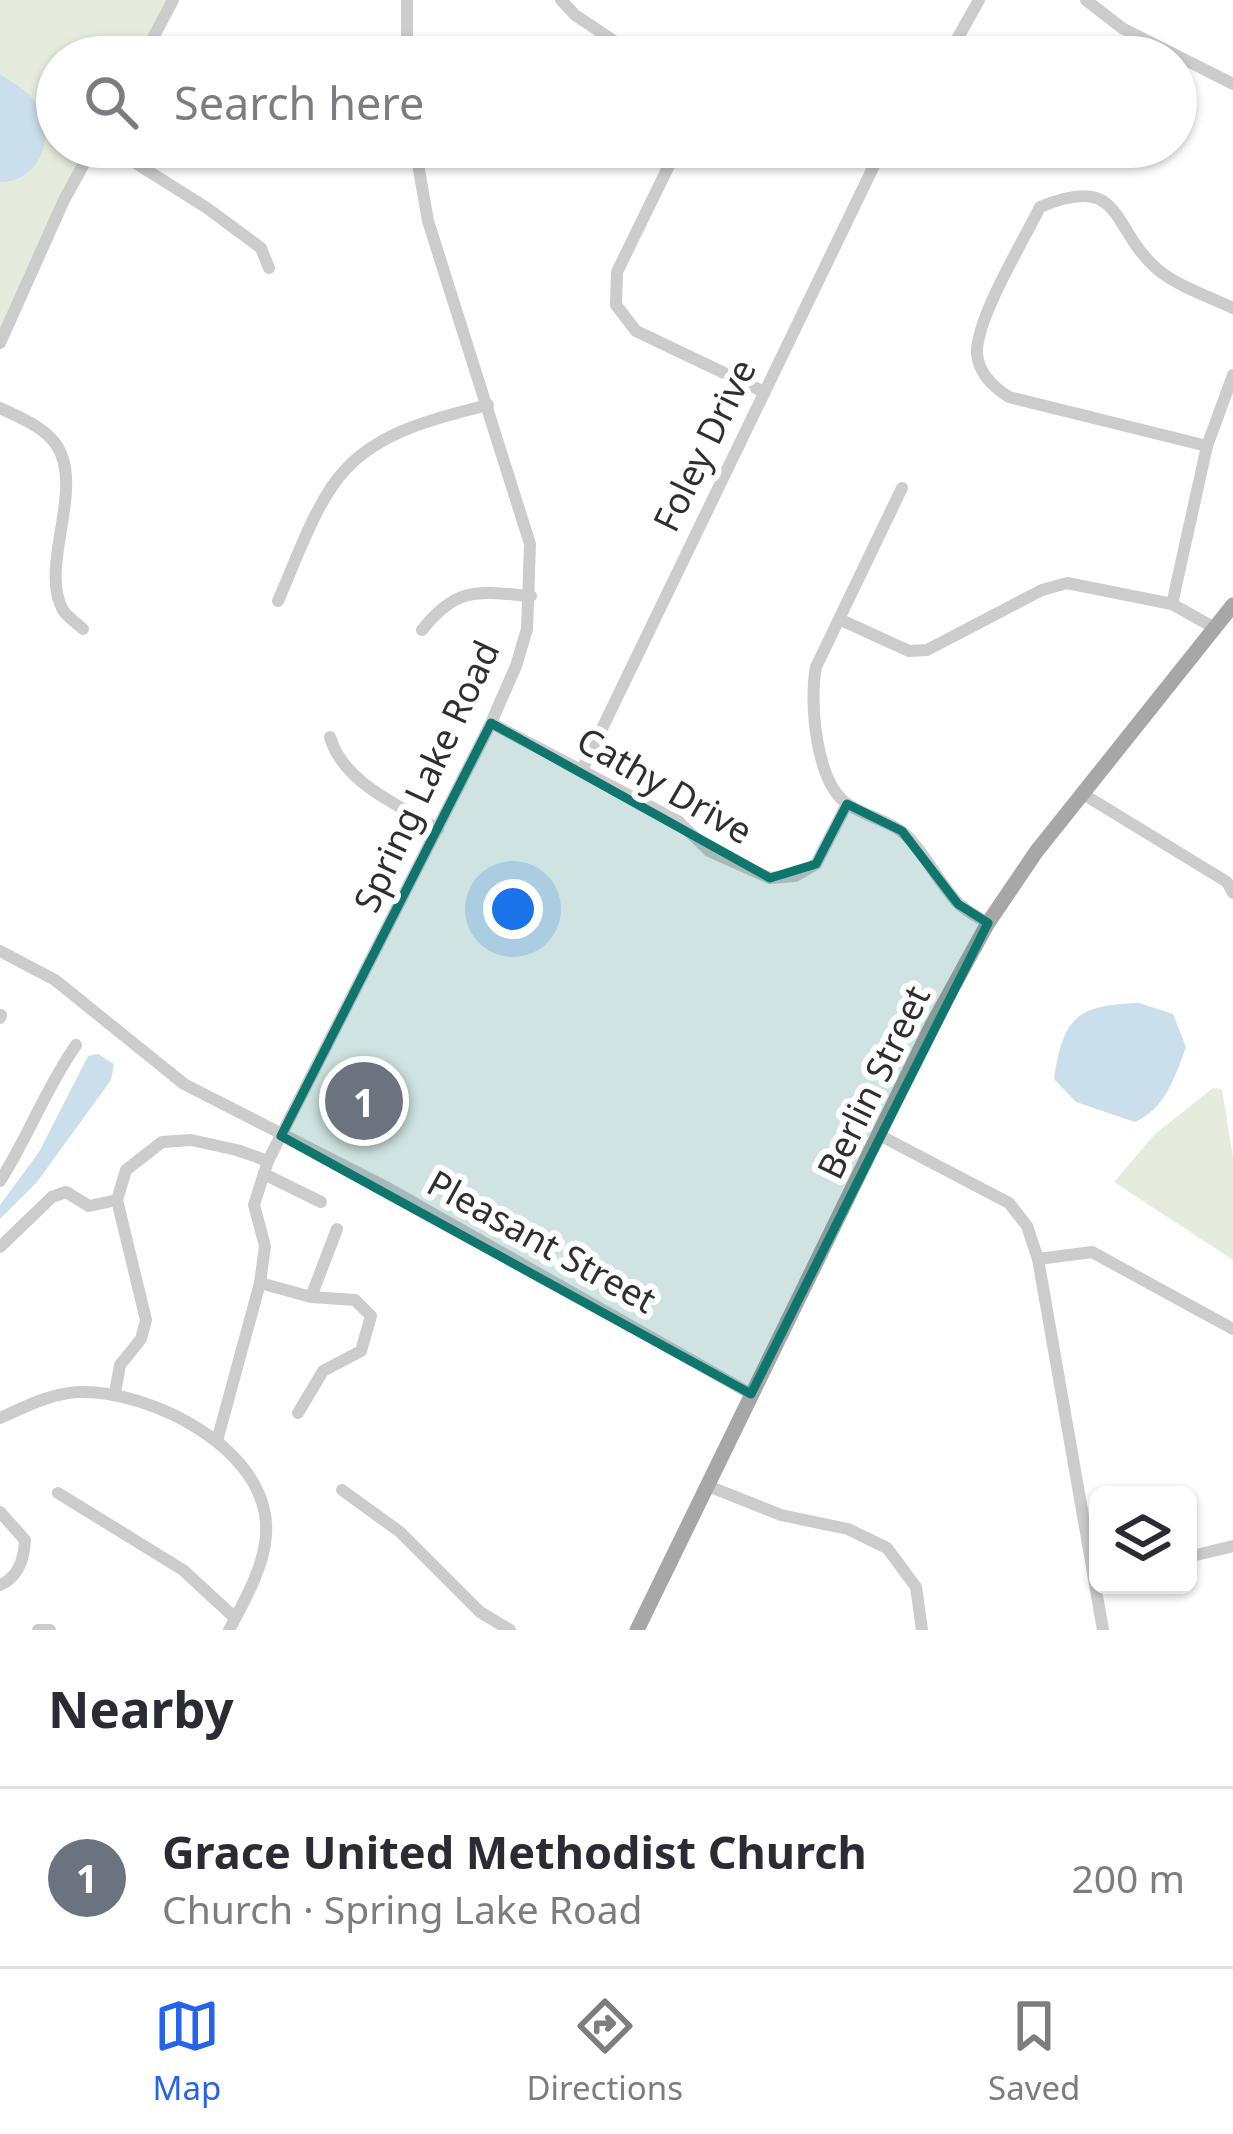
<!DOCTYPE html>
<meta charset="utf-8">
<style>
:root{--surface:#fff;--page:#f2f2f3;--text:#2b2b33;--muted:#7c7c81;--line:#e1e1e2;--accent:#2563eb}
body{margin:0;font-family:"Noto Sans",sans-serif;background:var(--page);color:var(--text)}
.controls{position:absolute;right:36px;bottom:36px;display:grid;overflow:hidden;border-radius:18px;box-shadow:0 3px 9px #0004}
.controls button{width:108px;height:108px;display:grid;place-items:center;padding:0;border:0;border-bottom:3px solid var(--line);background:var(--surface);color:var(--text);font:60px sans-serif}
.you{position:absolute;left:513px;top:909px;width:42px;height:42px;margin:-30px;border:9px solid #fff;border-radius:50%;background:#1a73e8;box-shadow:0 0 0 18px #1a73e833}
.badge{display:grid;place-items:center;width:78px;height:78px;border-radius:50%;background:var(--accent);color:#fff;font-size:39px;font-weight:700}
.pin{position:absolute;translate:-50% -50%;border:6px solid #fff;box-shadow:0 3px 12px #0006}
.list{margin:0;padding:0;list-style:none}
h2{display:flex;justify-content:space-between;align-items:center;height:156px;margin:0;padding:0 48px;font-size:51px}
h2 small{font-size:39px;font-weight:400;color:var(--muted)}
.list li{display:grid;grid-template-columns:78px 1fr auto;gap:36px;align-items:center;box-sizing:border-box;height:180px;padding:0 48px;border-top:3px solid var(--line)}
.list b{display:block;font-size:45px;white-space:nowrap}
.list p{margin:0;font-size:39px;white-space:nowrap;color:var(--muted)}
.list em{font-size:39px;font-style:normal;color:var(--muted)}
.icon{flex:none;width:66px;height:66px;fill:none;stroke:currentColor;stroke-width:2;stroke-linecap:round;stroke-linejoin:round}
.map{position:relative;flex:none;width:1233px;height:1630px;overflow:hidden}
.search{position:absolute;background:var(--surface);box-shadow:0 3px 9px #0004;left:36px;right:36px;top:36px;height:132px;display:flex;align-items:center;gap:30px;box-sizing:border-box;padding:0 42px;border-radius:66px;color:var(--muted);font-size:45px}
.sheet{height:336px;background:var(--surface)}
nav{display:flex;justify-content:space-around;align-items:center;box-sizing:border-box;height:168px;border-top:3px solid var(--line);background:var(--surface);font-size:33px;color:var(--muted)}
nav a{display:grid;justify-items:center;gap:6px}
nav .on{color:var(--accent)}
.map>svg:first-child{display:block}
.green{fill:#e5ecdd}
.water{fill:#cadfeb}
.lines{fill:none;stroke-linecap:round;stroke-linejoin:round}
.minor{stroke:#ccc;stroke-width:12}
.major{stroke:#a7a7a7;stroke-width:15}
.marked{fill:#0f766e;fill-opacity:0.2;stroke:#0f766e;stroke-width:9;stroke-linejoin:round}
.labels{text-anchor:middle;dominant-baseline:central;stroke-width:12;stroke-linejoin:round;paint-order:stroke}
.street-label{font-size:36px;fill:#2f2f2f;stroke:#fff}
</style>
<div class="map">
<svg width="1233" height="1630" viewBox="0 0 1233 1630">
<rect width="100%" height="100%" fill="#fff"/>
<!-- green -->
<g class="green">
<path d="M0,0h168l-31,57h-80v90h31l-88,189z"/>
<path d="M1213,1088l9,1 11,68v103l-119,-78 41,-48z"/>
</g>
<!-- water -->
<g class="water">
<path d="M0,74c10,7 23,14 31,23 29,32 12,85 -31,85z"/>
<path d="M1139,1003l34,11 13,33c-11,30 -21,62 -51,75l-59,-20 -22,-23c9,-62 23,-74 85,-76z"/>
<path d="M98,1054l16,10 -3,16 -74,102 -37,37v-14l39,-53 49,-96z"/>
</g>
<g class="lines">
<!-- minor -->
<g class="minor">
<path d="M561,0l14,15 63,42"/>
<path d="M1086,0l36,28 111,56"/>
<path d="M143,57l30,-57"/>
<path d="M407,57v-57"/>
<path d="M947,57l32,-57"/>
<path d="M110,147l97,61 54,40 8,20"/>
<path d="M678,147l-61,125 -1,33 20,26 126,60"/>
<path d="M0,343l64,-143 29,-53"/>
<path d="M0,408c19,9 42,18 55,35 32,43 -17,123 8,167 4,7 14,13 20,19"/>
<path d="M1207,446l-198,-49c-16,-10 -30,-23 -32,-43 -2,-34 47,-114 63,-147 84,-35 70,21 117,62 20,17 51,27 76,39"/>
<path d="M902,488l-86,179c-7,36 0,118 33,138 18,12 42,16 58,31 20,20 31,46 50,66 8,9 21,15 31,21"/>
<path d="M278,601c18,-40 38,-101 68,-132 35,-38 93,-52 142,-64"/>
<path d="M1172,604l35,-158 26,-71"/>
<path d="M841,620l68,31 18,-1 115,-60 25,-7 105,21 41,23"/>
<path d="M422,630c36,-45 56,-38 109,-34"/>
<path d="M491,723l187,98 31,30 61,27 25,-2 21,-12 31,-60"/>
<path d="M330,737c13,46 69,68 108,92"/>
<path d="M582,770l301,-623"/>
<path d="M1083,794l144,88 6,11"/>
<path d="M0,951l55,29 129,104 202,103 365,207"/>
<path d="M0,1018l1,-3"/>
<path d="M881,1136l128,67 18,23 11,33 65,371"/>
<path d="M264,1174l57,28"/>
<path d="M0,1181c28,-44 46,-93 76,-136"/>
<path d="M0,1247l52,-50 14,-5 23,14 28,-6"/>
<path d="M1038,1259l54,-7 141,77"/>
<path d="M260,1283l51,14 44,3 16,16 -10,35 -38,20 -25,42"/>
<path d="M311,1297l26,-68"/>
<path d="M115,1393l5,-28 21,-26 5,-19 -29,-120 9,-30 36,-28 29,-2 46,10 31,11"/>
<path d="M0,1418c25,-11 51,-25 79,-26 72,-2 193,58 187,143 -2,32 -22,67 -37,95"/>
<path d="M217,1441l43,-158 5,-37 -11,-41 14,-44 223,-438 25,-57 11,-37 3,-85 -102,-323 -13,-74"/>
<path d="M708,1486l73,29 67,14 39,19 29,39 6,43"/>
<path d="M342,1490l58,42 80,80 30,18"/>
<path d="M58,1493l125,77 52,48"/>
<path d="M0,1512l25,28c-1,19 -6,37 -25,45"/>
<path d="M1188,1557l45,-11"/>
<path d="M38,1630h12"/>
</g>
<!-- major -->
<path class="major" d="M637,1630l294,-603 57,-104 48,-71 197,-247"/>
</g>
<!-- marked area -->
<path class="marked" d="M491,723l279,155 46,-14 31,-60 55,27 56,73 30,19 -237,471 -470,-258z"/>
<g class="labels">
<!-- street labels -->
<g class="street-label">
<text transform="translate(704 445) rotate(-64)">Foley Drive</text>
<text transform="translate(426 776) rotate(-65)">Spring Lake Road</text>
<text transform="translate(665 785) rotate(30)">Cathy Drive</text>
<text transform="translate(873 1082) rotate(-64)">Berlin Street</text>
<text transform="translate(542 1241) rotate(29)">Pleasant Street</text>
</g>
</g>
</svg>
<div class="controls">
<button><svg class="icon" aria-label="layers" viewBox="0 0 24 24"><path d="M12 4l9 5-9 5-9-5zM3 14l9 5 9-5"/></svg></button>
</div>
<div class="you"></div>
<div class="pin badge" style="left:364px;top:1101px;background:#6b7280">1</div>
<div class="search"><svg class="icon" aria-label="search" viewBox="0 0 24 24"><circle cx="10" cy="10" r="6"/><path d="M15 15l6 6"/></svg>Search here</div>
</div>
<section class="sheet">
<h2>Nearby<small></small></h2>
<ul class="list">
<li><span class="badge" style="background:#6b7280">1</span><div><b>Grace United Methodist Church</b><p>Church · Spring Lake Road</p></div><em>200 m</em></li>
</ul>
</section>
<nav>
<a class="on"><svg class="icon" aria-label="map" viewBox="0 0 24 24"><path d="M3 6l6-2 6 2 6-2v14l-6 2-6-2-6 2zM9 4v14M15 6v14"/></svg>Map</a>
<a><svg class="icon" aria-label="directions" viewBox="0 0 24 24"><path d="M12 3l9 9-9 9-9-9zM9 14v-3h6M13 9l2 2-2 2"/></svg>Directions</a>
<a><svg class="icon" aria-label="saved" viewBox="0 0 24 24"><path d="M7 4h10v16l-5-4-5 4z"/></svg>Saved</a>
</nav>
